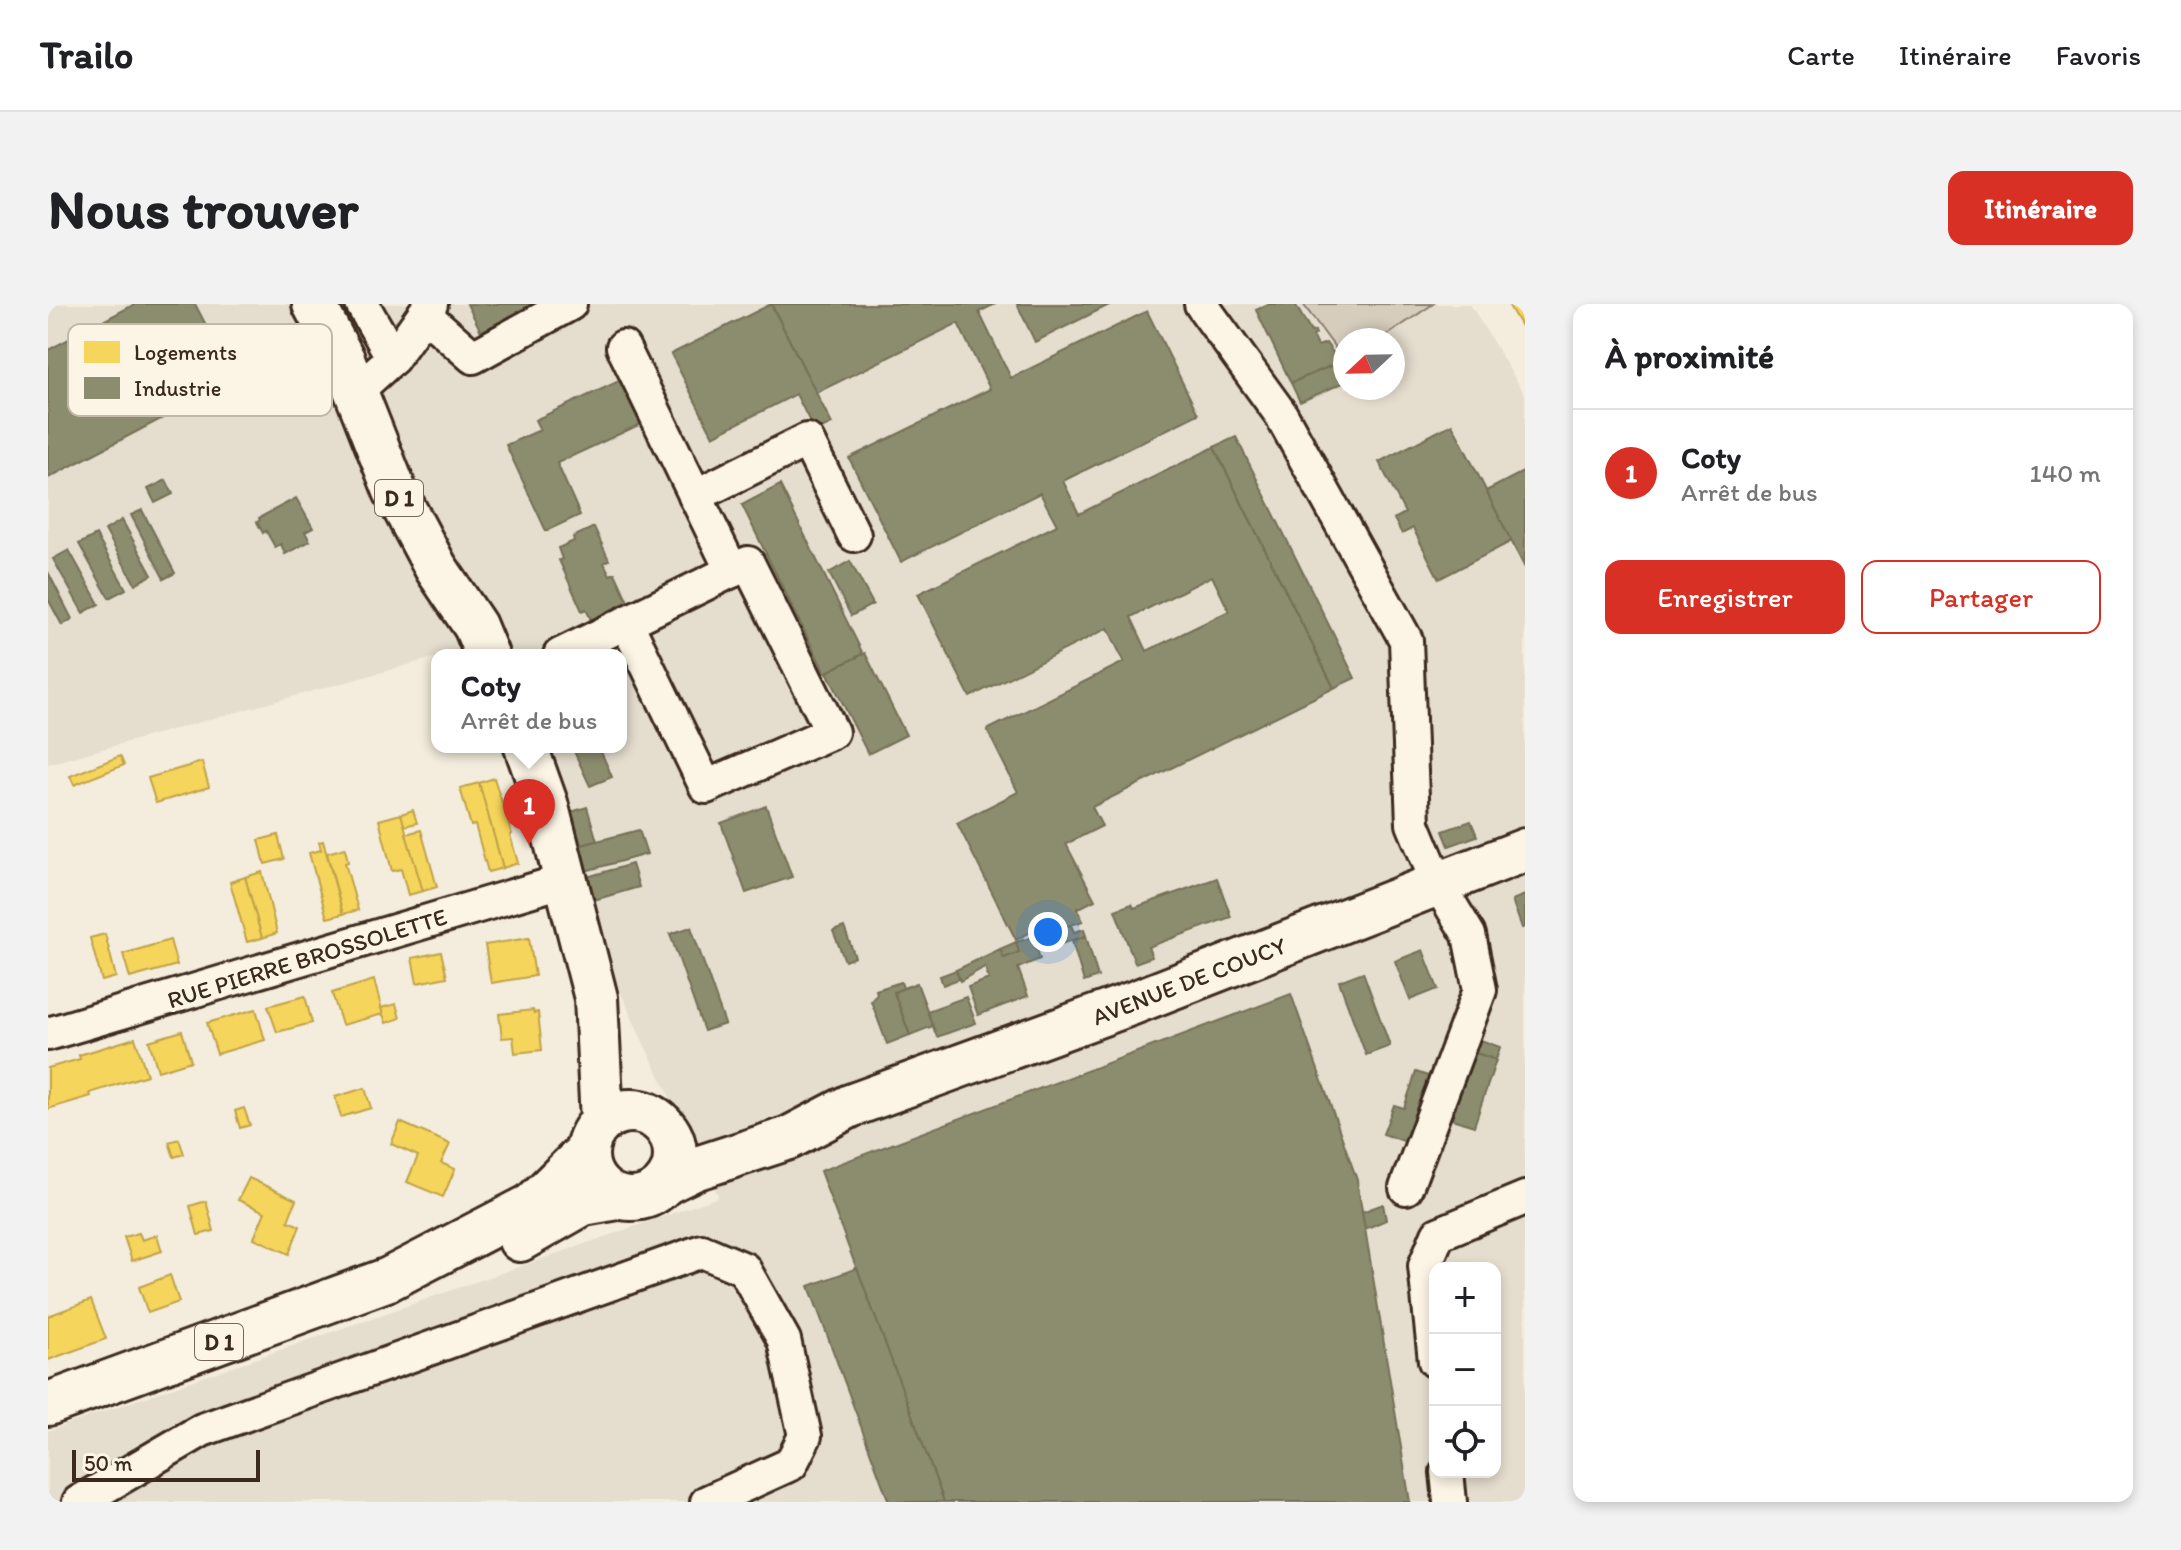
<!DOCTYPE html>
<html lang="fr">
<meta charset="utf-8">
<style>
:root{--surface:#fff;--page:#f2f2f2;--text:#202124;--muted:#757577;--line:#e0e0e0;--accent:#d93025}
body{margin:0;font-family:Itim,sans-serif;background:var(--page);color:var(--text)}
.controls{position:absolute;right:24px;bottom:24px;display:grid;overflow:hidden;border-radius:16px;box-shadow:0 4px 12px #0003}
.controls button{width:72px;height:72px;display:grid;place-items:center;padding:0;border:0;border-bottom:2px solid var(--line);background:var(--surface);color:var(--text);font:40px sans-serif}
.compass{position:absolute;left:1285px;top:24px;width:72px;height:72px;border-radius:50%;background:var(--surface);box-shadow:0 4px 12px #0003;rotate:248deg}
.scale{position:absolute;left:24px;bottom:20px;width:188px;box-sizing:border-box;padding-left:8px;border:4px solid #3b2a1e;border-top:0;font-size:22px;line-height:28px;white-space:nowrap;color:#3b2a1e;-webkit-text-stroke:6px #fcf5e5;paint-order:stroke}
.you{position:absolute;left:1000px;top:628px;width:28px;height:28px;margin:-20px;border:6px solid #fff;border-radius:50%;background:#1a73e8;box-shadow:0 0 0 12px #1a73e833}
.badge{display:grid;place-items:center;width:52px;height:52px;border-radius:50%;background:var(--accent);color:#fff;font-size:26px;font-weight:700}
.pin{position:absolute;translate:-50% -66px;filter:drop-shadow(0 2px 4px #0008)}
.pin::after{content:'';position:absolute;top:42px;width:28px;height:24px;background:inherit;clip-path:polygon(0 0,100% 0,50% 100%)}
.popup{position:absolute;left:383px;top:345px;width:196px;height:104px;box-sizing:border-box;display:grid;place-content:center;border-radius:16px;background:var(--surface);filter:drop-shadow(0 2px 6px #0005);font-size:26px;white-space:nowrap;color:var(--muted)}
.popup b{font-size:30px;color:var(--text)}
.popup::after{content:'';position:absolute;left:50%;top:100%;margin-left:-16px;border:16px solid transparent;border-top-color:var(--surface)}
.list{margin:0;padding:0;list-style:none}
h2{display:flex;justify-content:space-between;align-items:center;height:104px;margin:0;padding:0 32px;font-size:34px}
h2 small{font-size:26px;font-weight:400;color:var(--muted)}
.list li{display:grid;grid-template-columns:52px 1fr auto;gap:24px;align-items:center;box-sizing:border-box;height:128px;padding:0 32px;border-top:2px solid var(--line)}
.list b{display:block;font-size:30px;white-space:nowrap}
.list p{margin:0;font-size:26px;white-space:nowrap;color:var(--muted)}
.list em{font-size:26px;font-style:normal;color:var(--muted)}
.actions{display:flex;gap:16px;padding:24px 32px}
.actions a{flex:1;padding:18px 0;border:2px solid var(--accent);border-radius:16px;text-align:center;font-size:28px;color:var(--accent)}
.actions .main{background:var(--accent);color:#fff}
.icon{flex:none;width:44px;height:44px;fill:none;stroke:currentColor;stroke-width:2;stroke-linecap:round;stroke-linejoin:round}
.map{position:relative;flex:none;width:1477px;height:1198px;overflow:hidden;border-radius:16px}
header{display:flex;align-items:center;gap:48px;box-sizing:border-box;height:112px;padding:0 40px;background:var(--surface);border-bottom:2px solid var(--line)}
header strong{font-size:38px}
nav{display:flex;gap:44px;margin-inline-start:auto;font-size:28px}
.intro{display:flex;align-items:center;justify-content:space-between;box-sizing:border-box;height:192px;padding:0 48px}
h1{margin:0;font-size:56px}
.button{padding:20px 36px;border-radius:16px;background:var(--accent);color:#fff;font-size:28px;font-weight:700}
main{display:flex;gap:48px;padding:0 48px}
aside{flex:1;background:var(--surface);border-radius:16px;box-shadow:0 4px 12px #0003}
.map>svg:first-child{display:block}
.built{fill:#e5ddce;fill-rule:evenodd}
.green{fill:#d6cdbd;stroke:#887c6e;stroke-width:2}
.homes{fill:#f6d55c;stroke:#bea249;stroke-width:2}
.industry{fill:#8c8c6e;stroke:#746f56;stroke-width:2;fill-rule:evenodd}
.lines{fill:none;stroke-linecap:round;stroke-linejoin:round}
.minor-casing{stroke:#3b2a1e;stroke-width:38}
.major-casing{stroke:#3b2a1e;stroke-width:48}
.minor{stroke:#fcf5e5;stroke-width:32}
.major{stroke:#fcf5e5;stroke-width:42}
.labels{text-anchor:middle;dominant-baseline:central;stroke-width:8;stroke-linejoin:round;paint-order:stroke}
.shield{fill:#fcf5e5;stroke:#75675a;stroke-width:2}
.shield-label{font-size:22px;font-weight:bold;fill:#3b2a1e}
.street-label{font-size:24px;fill:#3b2a1e;stroke:#fcf5e5}
.key{fill:#fcf5e5;stroke:#c2b8a9;stroke-width:2}
.key-label{font-size:22px;fill:#3b2a1e}
</style>
<header>
<strong>Trailo</strong>
<nav><a>Carte</a><a>Itinéraire</a><a>Favoris</a></nav>
</header>
<div class="intro"><h1>Nous trouver</h1><a class="button">Itinéraire</a></div>
<main>
<div class="map">
<svg width="1477" height="1198" viewBox="0 0 1477 1198">
<rect width="100%" height="100%" fill="#f4eddd"/>
<filter id="ink" filterUnits="userSpaceOnUse"><feTurbulence type="fractalNoise" baseFrequency=".0125" numOctaves="2"/><feDisplacementMap in="SourceGraphic" scale="16" xChannelSelector="R" yChannelSelector="G"/><feConvolveMatrix kernelMatrix="1 2 1 2 8 2 1 2 1" color-interpolation-filters="sRGB"/></filter>
<g filter="url(#ink)">
<!-- built -->
<path class="built" d="M0,0h1255l42,57v27h48v-48h-13l53,-36h37l55,91v1107h-1477v-71l671,-234 -76,-155 -132,-295h110v-92h-152l-3,-6 -29,6v2l-389,107zM1387,964h60v204h-60z"/>
<!-- green -->
<path class="green" d="M1255,0h130l-53,36h-35v21z"/>
<!-- homes -->
<g class="homes">
<path d="M1465,0h12v29l-16,-27z"/>
<path d="M72,452l4,9 -50,20 -4,-9z"/>
<path d="M154,458l7,25 -53,16 -8,-25z"/>
<path d="M446,474l18,56 -2,1 8,28 -15,5 -24,-85z"/>
<path d="M431,479l24,85 -15,4 -13,-47 -4,1 -11,-38z"/>
<path d="M365,506l4,13 -13,3 -3,-12z"/>
<path d="M353,510l22,77 -15,4 -7,-26 -9,2 -13,-51z"/>
<path d="M373,526l16,57 -14,4 -17,-57z"/>
<path d="M230,531l6,24 -19,5 -6,-24z"/>
<path d="M275,537l20,73 -16,4 -18,-65 12,-3 -2,-8z"/>
<path d="M297,544l3,14 -3,1 13,47 -15,4 -16,-61z"/>
<path d="M214,568l15,61 -15,5 -17,-61z"/>
<path d="M197,573l17,61 -15,4 -17,-60z"/>
<path d="M57,630l11,43 -14,4 -12,-43z"/>
<path d="M481,634l6,38 -44,7 -6,-38z"/>
<path d="M122,636l7,25 -47,13 -7,-24z"/>
<path d="M393,648l6,25 -30,6 -5,-25z"/>
<path d="M326,676l9,34 -41,11 -10,-32z"/>
<path d="M257,692l7,27 -35,9 -9,-26z"/>
<path d="M348,700l4,14 -14,5 -5,-15z"/>
<path d="M208,705l9,31 -48,14 -10,-31z"/>
<path d="M485,706l1,3 4,-1 4,38 -27,3 -2,-16 -11,1 -3,-24z"/>
<path d="M134,727l9,30 -33,10 -9,-30z"/>
<path d="M87,734l12,37 -57,18 1,3 -43,13v-41l32,-9 -1,-4z"/>
<path d="M317,784l6,20 -30,9 -6,-20z"/>
<path d="M196,804l6,17 -10,3 -5,-17z"/>
<path d="M352,818l50,22 -9,19 14,6 -12,28 -36,-15 11,-26 -27,-12z"/>
<path d="M131,835l5,15 -10,3 -5,-15z"/>
<path d="M201,874l47,22 -8,21 12,5 -11,28 -35,-16 11,-26 -27,-12z"/>
<path d="M158,897l8,30 -16,4 -8,-29z"/>
<path d="M91,929l3,7 15,-5 5,16 -30,10 -8,-24z"/>
<path d="M122,971l9,27 -31,11 -9,-26z"/>
<path d="M43,996l15,39 -58,21v-44z"/>
</g>
<!-- industry -->
<g class="industry">
<path d="M87,0h60l23,44 -8,26 -42,22 8,15 -128,67v-128z"/>
<path d="M419,0h89l-68,41z"/>
<path d="M723,0h224l-16,8 32,66 136,-67 51,103 -135,67 16,33 135,-67 120,241 -242,119 10,19 -36,18 29,56 -18,9 6,12 -20,7 -5,-10 -42,22 -59,-117 61,-31 -31,-62 137,-68 -16,-34 -138,69 -52,-103 139,-69 -17,-32 -139,69 -52,-104 141,-69 -32,-66 -142,70zM1164,272l17,35 -82,40 -16,-34z"/>
<path d="M723,0l61,120 -17,8 -19,-38 -83,42 -42,-82z"/>
<path d="M969,0h94l-76,38z"/>
<path d="M1220,0h27l16,28 4,-1 1,3 -3,2 5,10 8,-3 14,19 -49,21 -35,-73z"/>
<path d="M1292,58l5,11v9l-45,20 -9,-19z"/>
<path d="M573,76l20,44 -84,39 23,52 -34,16 -40,-86 34,-15 -5,-10z"/>
<path d="M1404,120l60,117 -73,38 -26,-51 -11,6 -8,-15 11,-6 -26,-51z"/>
<path d="M1188,133l119,241 -21,10 -120,-241z"/>
<path d="M1477,167v97l-39,-77z"/>
<path d="M118,176l7,14 -18,9 -7,-14z"/>
<path d="M732,181l83,169 -38,19 -83,-168z"/>
<path d="M248,194l17,30 -8,4 5,9 -25,13 -4,-10 -6,3 -9,-16 -3,2 -6,-11 3,-2 -1,-2z"/>
<path d="M94,206l33,63 -11,6 -33,-64z"/>
<path d="M74,216l30,55 -17,9 -30,-54z"/>
<path d="M546,223l15,33 -5,3 6,12 5,-2 15,33 -39,14 -5,-11 -4,2 -23,-51 3,-1 -4,-11 16,-7 -1,-4z"/>
<path d="M48,231l30,54 -17,9 -30,-54z"/>
<path d="M21,246l30,54 -16,9 -30,-54z"/>
<path d="M802,257l23,43 -22,12 -22,-43z"/>
<path d="M0,268l24,47 -10,6 -14,-26z"/>
<path d="M817,349l41,82 -38,19 -41,-82z"/>
<path d="M524,443h27l13,30 -22,9z"/>
<path d="M718,502l26,71 -46,16 -25,-70z"/>
<path d="M539,503l10,34 -19,5 -10,-33z"/>
<path d="M1423,517l6,15 -28,10 -6,-15z"/>
<path d="M591,526l8,24 -62,17 -7,-25z"/>
<path d="M584,560l7,23 -45,13 -7,-23z"/>
<path d="M1169,574l14,39 -83,30 4,10 -17,6 -20,-53 17,-6 2,4z"/>
<path d="M1477,591v32l-3,1 -10,-28z"/>
<path d="M1023,621l3,7 10,-3 2,7 -38,12 -4,-14z"/>
<path d="M643,623l34,97 -21,7 -34,-97z"/>
<path d="M796,623l11,30 -10,4 -12,-30z"/>
<path d="M996,630l3,9 -11,3 4,13 -22,9 10,28 -50,19 -10,-28 21,-8 -4,-12 -25,14 -4,-11 44,-21 4,9 15,-6 -3,-10z"/>
<path d="M1038,632l12,41 -14,5 -12,-41z"/>
<path d="M968,638l3,10 -15,6 -4,-9z"/>
<path d="M1375,646l15,39 -28,11 -15,-39z"/>
<path d="M908,666l3,9 -16,6 -3,-9z"/>
<path d="M1315,668l27,74 -24,9 -27,-74z"/>
<path d="M853,678l2,6 14,-5 -23,9 16,43 -23,9 -16,-43 6,-7 -1,-4z"/>
<path d="M869,679l16,43 -23,9 -16,-43z"/>
<path d="M1243,690l66,186 53,322h-466l-124,-331z"/>
<path d="M918,693l10,26 -39,14 -10,-26z"/>
<path d="M1430,735l22,8 -4,13 -23,-8z"/>
<path d="M1425,748l23,8 -22,66 -22,-7z"/>
<path d="M1368,768l18,6 -22,66 -29,-10 11,-29 10,3z"/>
<path d="M1335,900l3,16 -21,9 -3,-17z"/>
<path d="M809,964l65,174 22,60h-55l-80,-216z"/>
</g>
<g class="lines">
<defs>
<g id="minor">
<path d="M314,0l31,54"/>
<path d="M1153,0l79,109 126,227 7,184 25,60 31,51 11,55 -74,198"/>
<path d="M376,10l49,43 97,-53"/>
<path d="M575,43l109,224"/>
<path d="M316,80l29,-26 38,-54"/>
<path d="M647,192l112,-56 47,95"/>
<path d="M512,351l188,-92 84,169 -126,55 -79,-163"/>
<path d="M0,730l518,-154"/>
<path d="M1387,1057l-10,-95 13,-32 87,-36"/>
<path d="M1399,1168l3,30"/>
<path d="M31,1198l123,-72 500,-179 42,18 40,71 21,96 -14,28 -84,38"/>
</g>
<g id="major">
<path d="M266,0l29,55 52,132 41,77 39,58 12,29"/>
<path d="M478,443l20,56 50,195 6,124"/>
<circle cx="583" cy="851" r="44"/>
<path d="M617,879l29,-14 95,-31 61,-32 283,-103 392,-153"/>
<path d="M472,936l63,-36 34,-6"/>
<path d="M0,1100l341,-125 143,-74 55,-54"/>
</g>
</defs>
<!-- minor casing -->
<use href="#minor" class="minor-casing"/>
<!-- major casing -->
<use href="#major" class="major-casing"/>
<!-- minor -->
<use href="#minor" class="minor"/>
<!-- major -->
<use href="#major" class="major"/>
</g>
</g>
<g class="labels">
<!-- shield labels -->
<g class="shield">
<rect x="327" y="176" width="48" height="36" rx="6"/>
<rect x="147" y="1020" width="48" height="36" rx="6"/>
</g>
<g class="shield-label">
<text x="351" y="194">D 1</text>
<text x="171" y="1038">D 1</text>
</g>
<!-- street labels -->
<g class="street-label">
<text transform="translate(259 654) rotate(-17)">RUE PIERRE BROSSOLETTE</text>
<text transform="translate(1141 677) rotate(-21)">AVENUE DE COUCY</text>
</g>
</g>
<!-- legend -->
<rect x="20" y="20" width="264" height="92" rx="12" class="key"/>
<rect x="36" y="37" width="36" height="22" fill="#f6d55c"/>
<rect x="36" y="73" width="36" height="22" fill="#8c8c6e"/>
<g class="key-label">
<text x="86" y="56">Logements</text>
<text x="86" y="92">Industrie</text>
</g>
</svg>
<div class="controls">
<button>+</button>
<button>−</button>
<button><svg class="icon" aria-label="locate" viewBox="0 0 24 24"><circle cx="12" cy="12" r="6"/><path d="M12 2v4M12 18v4M2 12h4M18 12h4"/></svg></button>
</div>
<svg class="compass" viewBox="-18 -18 36 36"><path d="M0-13l5 13h-10z" fill="#e53935"/><path d="M0 13l5-13h-10z" fill="#757577"/></svg>
<div class="scale">50 m</div>
<div class="you"></div>
<div class="pin badge" style="left:481px;top:541px">1</div>
<div class="popup"><b>Coty</b>Arrêt de bus</div>
</div>
<aside>
<h2>À proximité<small></small></h2>
<ul class="list">
<li><span class="badge">1</span><div><b>Coty</b><p>Arrêt de bus</p></div><em>140 m</em></li>
</ul>
<div class="actions"><a class="main">Enregistrer</a><a>Partager</a></div>
</aside>
</main>
